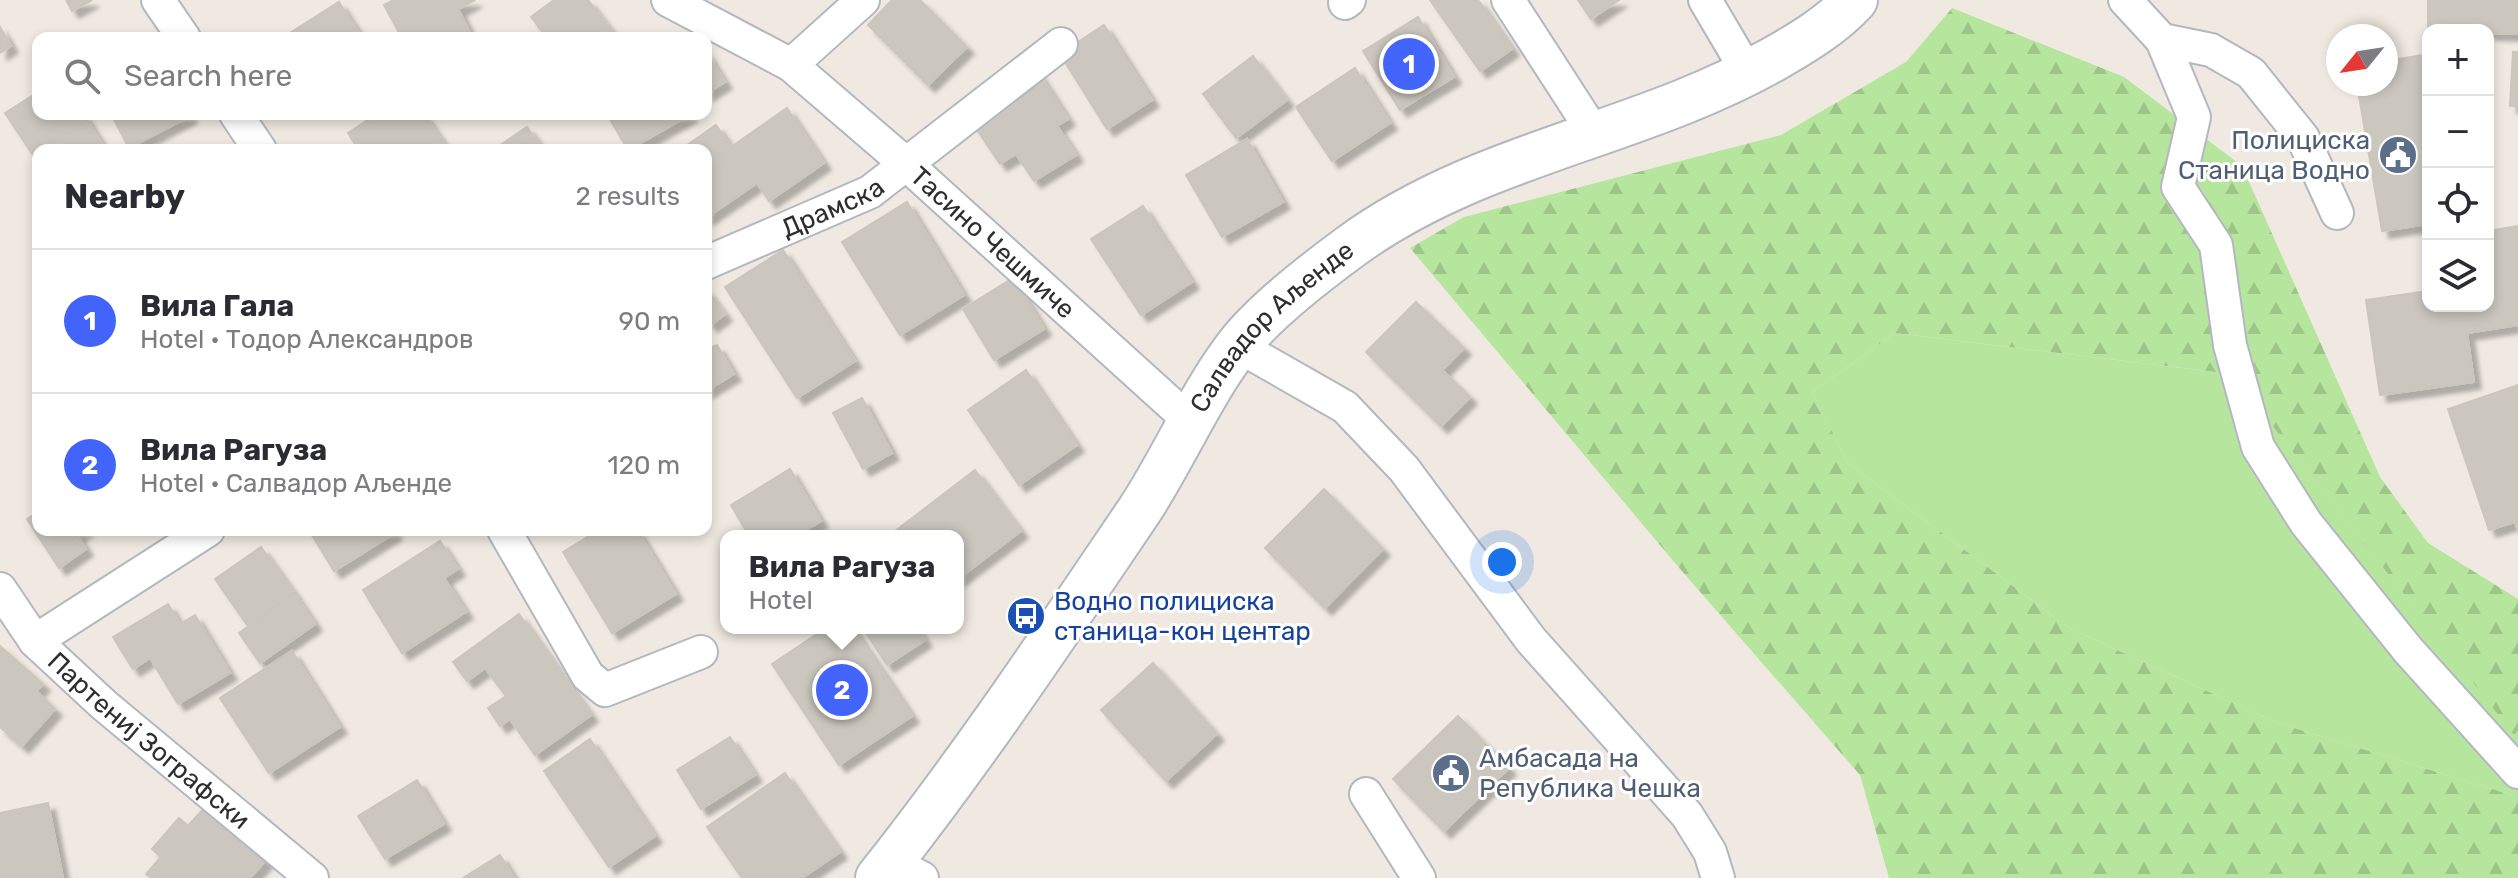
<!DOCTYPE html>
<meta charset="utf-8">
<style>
:root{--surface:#fff;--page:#f7f7f7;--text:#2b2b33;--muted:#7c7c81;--line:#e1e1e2;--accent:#4264fb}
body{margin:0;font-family:Rubik,sans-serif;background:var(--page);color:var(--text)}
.controls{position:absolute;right:24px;top:24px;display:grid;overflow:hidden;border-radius:16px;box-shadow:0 4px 12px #0003}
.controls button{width:72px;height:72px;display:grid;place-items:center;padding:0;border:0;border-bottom:2px solid var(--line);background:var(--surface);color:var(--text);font:40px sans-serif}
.compass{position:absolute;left:2326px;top:24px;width:72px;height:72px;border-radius:50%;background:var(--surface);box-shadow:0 4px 12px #0003;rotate:240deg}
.you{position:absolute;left:1502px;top:562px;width:28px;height:28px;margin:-20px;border:6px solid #fff;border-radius:50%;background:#1a73e8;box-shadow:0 0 0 12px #1a73e833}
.badge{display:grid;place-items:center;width:52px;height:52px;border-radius:50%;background:var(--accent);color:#fff;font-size:26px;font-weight:700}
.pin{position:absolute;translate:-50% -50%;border:4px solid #fff;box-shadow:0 2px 8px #0006}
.popup{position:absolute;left:720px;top:530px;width:244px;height:104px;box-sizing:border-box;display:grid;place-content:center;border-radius:16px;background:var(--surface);filter:drop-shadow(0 2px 6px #0005);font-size:26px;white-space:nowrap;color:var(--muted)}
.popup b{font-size:30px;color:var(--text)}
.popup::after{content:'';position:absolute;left:50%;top:100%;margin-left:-16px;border:16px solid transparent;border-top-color:var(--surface)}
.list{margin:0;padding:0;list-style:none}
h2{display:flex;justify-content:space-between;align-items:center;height:104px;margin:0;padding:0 32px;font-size:34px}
h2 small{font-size:26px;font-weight:400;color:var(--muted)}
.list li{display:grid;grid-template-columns:52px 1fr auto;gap:24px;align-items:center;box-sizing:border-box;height:144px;padding:0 32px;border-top:2px solid var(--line)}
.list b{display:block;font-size:30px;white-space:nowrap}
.list p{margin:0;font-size:26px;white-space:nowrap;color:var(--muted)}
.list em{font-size:26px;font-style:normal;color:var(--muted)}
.icon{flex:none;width:44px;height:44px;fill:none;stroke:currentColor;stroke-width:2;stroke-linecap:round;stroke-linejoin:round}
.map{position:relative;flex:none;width:2518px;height:878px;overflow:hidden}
.search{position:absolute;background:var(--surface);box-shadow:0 4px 12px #0003;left:32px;top:32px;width:680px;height:88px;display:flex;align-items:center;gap:20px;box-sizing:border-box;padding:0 28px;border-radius:16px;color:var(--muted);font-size:30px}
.panel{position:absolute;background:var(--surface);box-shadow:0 4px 12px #0003;left:32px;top:144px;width:680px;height:392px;border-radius:16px}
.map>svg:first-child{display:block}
.grass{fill:#b6e59e}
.forest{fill:url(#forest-firs)}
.building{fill:#cbc7bf;stroke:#cbc5ba;stroke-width:2;filter:url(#shadow)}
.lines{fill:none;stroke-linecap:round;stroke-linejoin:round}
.street-casing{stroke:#b4b7c1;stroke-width:36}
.secondary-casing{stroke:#b4b7c1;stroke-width:48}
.street{stroke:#fff;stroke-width:32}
.secondary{stroke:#fff;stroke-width:44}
.labels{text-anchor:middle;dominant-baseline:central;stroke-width:6;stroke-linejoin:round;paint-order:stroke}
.service-label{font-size:26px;fill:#4e5e75;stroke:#fff;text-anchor:end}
.street-label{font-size:26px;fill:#2e2e2e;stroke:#fff}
.transit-label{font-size:26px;fill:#164399;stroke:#fff;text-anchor:start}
</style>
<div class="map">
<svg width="2518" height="878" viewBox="0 0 2518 878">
<defs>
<pattern id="forest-firs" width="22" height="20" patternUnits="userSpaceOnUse" patternTransform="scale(2)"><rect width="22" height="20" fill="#b6e59e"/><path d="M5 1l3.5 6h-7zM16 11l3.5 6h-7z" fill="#9dc588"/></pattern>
<filter id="shadow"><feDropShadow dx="7" dy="7" stdDeviation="2" flood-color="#0004"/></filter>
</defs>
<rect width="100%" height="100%" fill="#efe9e1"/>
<!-- grass -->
<path class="grass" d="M1895,333l337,41 282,360 4,-3v66l-243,-75 -206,-94 -221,-165 -36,-71z"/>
<!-- forest -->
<path class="forest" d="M1952,8l172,69 118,89 138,311 48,66 90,56v132l-4,4 -282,-361 -337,-41 -83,59 36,71 221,165 206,94 243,75v81h-629l-29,-103 -179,-205 -271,-322 54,-31 317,-82 125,-73z"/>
<!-- building -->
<g class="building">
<path d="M66,0h26l-20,11z"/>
<path d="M394,0h81l-17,9 14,28 -70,1 -18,-33z"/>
<path d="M554,0h34l29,38h-75l3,-3 -14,-18z"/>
<path d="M892,0h28l47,47 -39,38 -60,-60z"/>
<path d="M1430,0h48l34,49 -32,22z"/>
<path d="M1578,0h41l-28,19z"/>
<path d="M2428,0h90v34l-30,-1v-3h-60v3z"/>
<path d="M339,2l23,36h-80z"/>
<path d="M1418,17l36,60 -54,33 -37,-59z"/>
<path d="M1104,25l48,75 -45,29 -47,-75z"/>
<path d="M0,27l11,19 -11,7z"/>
<path d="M706,52l19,30 -19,12z"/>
<path d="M2513,52h5v54h-8z"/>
<path d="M2423,55l5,32v137l-46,7 -25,-147h29v-23z"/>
<path d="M1253,56l34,44 -51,38 -33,-44z"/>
<path d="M1355,68l35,55 -58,38 -36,-54z"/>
<path d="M1037,71l31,48 -11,7 19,29 -42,26 -18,-27 -16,10 -32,-48z"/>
<path d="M38,92v22h45l4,6 -54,35 -28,-42z"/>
<path d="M787,108l37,55 -55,38 -12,-18 -51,35v-68h-26l36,-25 15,22z"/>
<path d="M111,114h78l1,2 -61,32z"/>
<path d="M377,114h47l24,36h-89l-11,-17z"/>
<path d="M607,114h82l1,1 -62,35z"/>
<path d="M87,120l19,30h-65z"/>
<path d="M527,127l16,23h-50z"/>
<path d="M1247,139l36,63 -61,35 -36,-62z"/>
<path d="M907,202l57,93 -64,40 -58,-93z"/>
<path d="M1143,206l49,76 -51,33 -50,-76z"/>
<path d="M2518,226v99l-51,8 7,49 -94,13 -14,-95 62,-9v15h60v-75z"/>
<path d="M783,250l72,111 -58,37 -72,-111z"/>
<path d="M1013,278l31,51 -50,31 -31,-51z"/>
<path d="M706,289l19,25 -14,11 -5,-6z"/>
<path d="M1416,302l48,46 -22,22 28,27 -29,29 -75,-74z"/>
<path d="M717,345l17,29 -28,17v-41z"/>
<path d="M1026,370l51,75 -58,40 -51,-75z"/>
<path d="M2518,385v146l-3,-9 -26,8 -41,-121z"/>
<path d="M862,398l30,55 -29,16 -30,-56z"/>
<path d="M790,469l31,52 -25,15h-47l-18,-31z"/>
<path d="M975,470l46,61 -63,48v-43h-61l-3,-4z"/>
<path d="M1324,489l59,60 -58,59 -60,-60z"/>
<path d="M38,512v18h47l-8,5 9,14 -27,19 -32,-49z"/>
<path d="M309,530h84l2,3 -61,38z"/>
<path d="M599,530h38l39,64 -64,39 -49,-81z"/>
<path d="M440,541l18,28 -14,9 22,34 -64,41 -39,-63z"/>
<path d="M261,547l33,46 -46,33 -33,-47z"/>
<path d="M294,593l21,31 -55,39 -21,-30z"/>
<path d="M168,604l12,20 15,-9 35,58 -52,31 -28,-46 -17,11 -20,-32z"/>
<path d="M519,614l72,101 -56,40 -25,-36 -10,7 -12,-18 18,-12 -21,-28 -18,13 -14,-19z"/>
<path d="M826,628h27l59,88 -73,49 -67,-101z"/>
<path d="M863,628h54l8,12 -38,25z"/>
<path d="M0,646l43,38 -7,7 19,18 -33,37 -22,-19z"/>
<path d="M292,651l48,76 -71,46 -49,-75z"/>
<path d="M1153,663l64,71 -51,47 -65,-71z"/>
<path d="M1458,716l51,52 -65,63 -51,-52z"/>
<path d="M730,737l25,38 -54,34 -24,-39z"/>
<path d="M590,739l65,97 -46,31 -65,-96z"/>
<path d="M785,773l55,79 -38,26h-60l-35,-51z"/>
<path d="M417,780l27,44 -59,35 -27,-43z"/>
<path d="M48,803l15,75h-63v-65z"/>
<path d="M205,807l61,53 -16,18h-99l-5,-4 15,-17 -9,-8 27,-31 9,8z"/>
<path d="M500,855l14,23h-51z"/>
</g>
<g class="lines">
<defs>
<g id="street">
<path d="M158,0l26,38"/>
<path id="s1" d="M668,0l123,65 114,98 286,259"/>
<path d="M1508,0l86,133"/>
<path d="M1705,0l43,73"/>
<path d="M2125,0l37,40 49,10 40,23 52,65 34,75"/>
<path d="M1345,3l4,-3"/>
<path d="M2162,40l32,77 -16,70 38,58 14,100 28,102 48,76 102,127 110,122"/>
<path d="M791,65l72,-65"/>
<path d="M236,114l24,36"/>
<path id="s2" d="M706,263l164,-71 191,-148"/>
<path d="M1238,346l107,61 59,62 127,171 156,175 23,37 8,26"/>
<path d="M504,530l84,146 17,14 96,-38"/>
<path id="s3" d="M0,589l35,52 69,64 208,173"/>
<path d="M35,641l173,-111"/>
<path d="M1366,794l53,84"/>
<path d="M891,862l31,16"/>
</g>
<g id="secondary">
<path id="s4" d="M878,878c93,-117 177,-243 261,-367 35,-53 60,-114 98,-164 25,-33 79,-75 113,-100 126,-93 287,-111 422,-187 30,-17 60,-35 83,-60"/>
</g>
</defs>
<!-- street casing -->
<use href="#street" class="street-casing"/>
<!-- secondary casing -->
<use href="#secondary" class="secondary-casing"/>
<!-- street -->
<use href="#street" class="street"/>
<!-- secondary -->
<use href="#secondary" class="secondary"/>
</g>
<!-- icons -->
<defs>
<symbol id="civic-disc" viewBox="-11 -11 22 22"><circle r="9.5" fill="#5c6f8a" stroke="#fff"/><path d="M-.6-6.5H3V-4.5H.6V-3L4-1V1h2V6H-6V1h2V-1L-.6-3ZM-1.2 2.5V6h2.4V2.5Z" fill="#fff"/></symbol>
<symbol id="bus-disc" viewBox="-11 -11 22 22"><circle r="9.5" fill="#1a4fb4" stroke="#fff"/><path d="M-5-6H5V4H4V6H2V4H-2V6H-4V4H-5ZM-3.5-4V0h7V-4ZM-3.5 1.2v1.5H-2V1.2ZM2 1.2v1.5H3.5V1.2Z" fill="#fff"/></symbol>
</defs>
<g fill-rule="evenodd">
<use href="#civic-disc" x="2376" y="133" width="44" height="44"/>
<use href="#bus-disc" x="1004" y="594" width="44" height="44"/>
<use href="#civic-disc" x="1429" y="751" width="44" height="44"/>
</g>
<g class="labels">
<!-- service labels -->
<g class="service-label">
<text x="2370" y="140">Полициска<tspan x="2370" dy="30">Станица Водно</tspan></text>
<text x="1479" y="758" text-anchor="start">Амбасада на<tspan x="1479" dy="30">Република Чешка</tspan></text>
</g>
<!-- street labels -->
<g class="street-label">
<text stroke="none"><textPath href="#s2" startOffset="138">Драмска</textPath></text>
<text stroke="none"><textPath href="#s1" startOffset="408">Тасино Чешмиче</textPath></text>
<text stroke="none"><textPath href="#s4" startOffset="680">Салвадор Аљенде</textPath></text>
<text stroke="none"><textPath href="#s3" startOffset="214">Партениј Зографски</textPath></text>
</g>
<!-- transit labels -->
<g class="transit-label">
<text x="1054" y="601">Водно полициска<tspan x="1054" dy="30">станица-кон центар</tspan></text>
</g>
</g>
</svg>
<div class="controls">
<button>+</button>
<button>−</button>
<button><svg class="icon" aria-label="locate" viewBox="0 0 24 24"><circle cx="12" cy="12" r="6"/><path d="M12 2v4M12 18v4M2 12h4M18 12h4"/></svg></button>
<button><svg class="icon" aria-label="layers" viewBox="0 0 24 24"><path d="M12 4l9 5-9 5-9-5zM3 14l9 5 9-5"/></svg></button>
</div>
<svg class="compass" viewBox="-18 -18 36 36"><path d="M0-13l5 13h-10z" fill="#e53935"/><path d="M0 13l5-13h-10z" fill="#7c7c81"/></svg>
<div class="you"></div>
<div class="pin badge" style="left:1409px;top:64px">1</div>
<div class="pin badge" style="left:842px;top:690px">2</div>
<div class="popup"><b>Вила Рагуза</b>Hotel</div>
<div class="search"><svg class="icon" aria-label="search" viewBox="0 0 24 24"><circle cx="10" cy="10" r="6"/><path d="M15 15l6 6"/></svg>Search here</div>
<section class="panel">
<h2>Nearby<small>2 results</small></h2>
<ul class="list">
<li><span class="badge">1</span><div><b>Вила Гала</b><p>Hotel · Тодор Александров</p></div><em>90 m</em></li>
<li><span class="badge">2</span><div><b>Вила Рагуза</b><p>Hotel · Салвадор Аљенде</p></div><em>120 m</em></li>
</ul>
</section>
</div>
